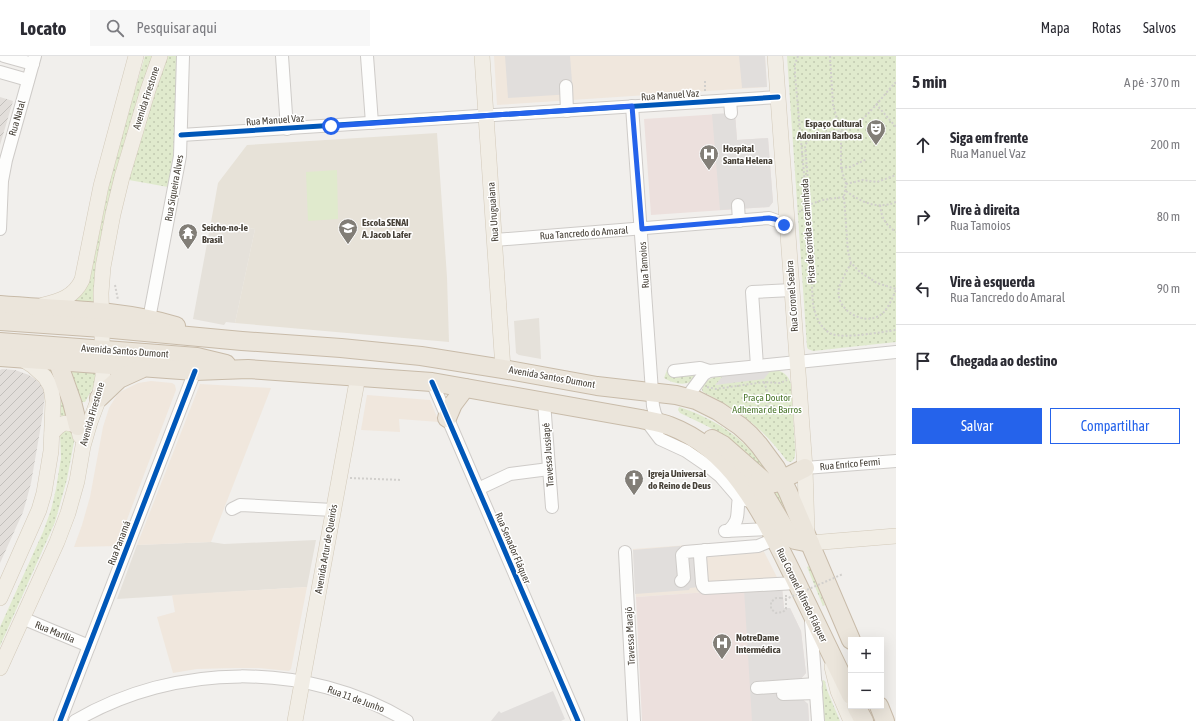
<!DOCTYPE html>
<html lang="pt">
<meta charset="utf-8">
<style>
:root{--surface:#fff;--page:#f7f7f7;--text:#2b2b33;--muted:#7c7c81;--line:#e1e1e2;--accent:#2563eb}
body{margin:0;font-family:"Asap Condensed",sans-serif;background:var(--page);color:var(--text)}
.controls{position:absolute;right:12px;bottom:12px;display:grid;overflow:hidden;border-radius:0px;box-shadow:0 4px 16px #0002}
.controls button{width:36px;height:36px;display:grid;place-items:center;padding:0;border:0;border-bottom:1px solid var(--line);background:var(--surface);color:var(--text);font:20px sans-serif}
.stop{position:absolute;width:12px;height:12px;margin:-9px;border:3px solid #2563eb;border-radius:50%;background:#fff}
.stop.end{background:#2563eb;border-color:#fff;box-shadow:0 1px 4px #0008}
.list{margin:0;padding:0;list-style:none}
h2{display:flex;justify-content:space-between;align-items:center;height:52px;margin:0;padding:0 16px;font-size:17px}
h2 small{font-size:13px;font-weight:400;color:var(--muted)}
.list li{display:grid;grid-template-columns:26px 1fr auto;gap:12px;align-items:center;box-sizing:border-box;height:72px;padding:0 16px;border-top:1px solid var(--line)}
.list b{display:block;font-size:15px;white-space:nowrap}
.list p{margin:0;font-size:13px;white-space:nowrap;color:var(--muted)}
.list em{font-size:13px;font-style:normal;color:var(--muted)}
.actions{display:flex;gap:8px;padding:12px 16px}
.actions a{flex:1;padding:9px 0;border:1px solid var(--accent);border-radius:0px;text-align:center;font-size:14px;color:var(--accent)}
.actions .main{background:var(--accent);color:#fff}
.icon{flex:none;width:22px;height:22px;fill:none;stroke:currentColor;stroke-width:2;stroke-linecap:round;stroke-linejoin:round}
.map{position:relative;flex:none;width:896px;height:665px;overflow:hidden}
header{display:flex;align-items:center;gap:24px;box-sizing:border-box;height:56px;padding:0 20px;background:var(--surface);border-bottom:1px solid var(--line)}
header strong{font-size:19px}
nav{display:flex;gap:22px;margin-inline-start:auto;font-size:14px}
.search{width:280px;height:36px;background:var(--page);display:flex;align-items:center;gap:10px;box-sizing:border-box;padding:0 14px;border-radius:0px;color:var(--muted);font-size:15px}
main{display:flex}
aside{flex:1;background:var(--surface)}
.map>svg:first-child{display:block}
.residential{fill:#e5e1da}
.commercial{fill:#f0e7dd}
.industrial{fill:url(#industrial-furrows)}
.education{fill:#e7e2d8}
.medical{fill:#ece0dd}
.grass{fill:url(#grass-dots)}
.pitch{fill:#e0eacd}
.parking{fill:#e1dedc}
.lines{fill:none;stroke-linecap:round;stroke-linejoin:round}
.minor-casing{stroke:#cecbc8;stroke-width:14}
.major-casing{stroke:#d3caba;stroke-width:16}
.highway-casing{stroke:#c8bba9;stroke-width:20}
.path{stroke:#d1cfcc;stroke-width:2;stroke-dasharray:2 2;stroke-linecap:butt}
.minor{stroke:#fdfdfc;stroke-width:12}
.major{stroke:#f1ede5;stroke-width:15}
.highway{stroke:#ebe5db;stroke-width:18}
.path-bridge{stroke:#d1cfcc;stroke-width:2;stroke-dasharray:2 2;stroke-linecap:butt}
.cycleway-casing{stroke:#fff;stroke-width:8}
.cycleway{stroke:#0057b8;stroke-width:5}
.route{stroke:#2563eb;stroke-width:5}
.labels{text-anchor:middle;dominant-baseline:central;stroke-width:3;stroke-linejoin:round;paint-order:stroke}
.street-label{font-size:10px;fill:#474138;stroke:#fff}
.poi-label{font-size:10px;font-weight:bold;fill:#474138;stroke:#fff;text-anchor:start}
.park-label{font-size:10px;fill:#4c772d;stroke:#fff}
</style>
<header>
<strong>Locato</strong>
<div class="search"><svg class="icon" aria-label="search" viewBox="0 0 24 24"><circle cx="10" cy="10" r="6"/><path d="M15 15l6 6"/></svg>Pesquisar aqui</div>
<nav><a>Mapa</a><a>Rotas</a><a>Salvos</a></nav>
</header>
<main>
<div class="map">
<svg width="896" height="665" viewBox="0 0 896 665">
<defs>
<pattern id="industrial-furrows" width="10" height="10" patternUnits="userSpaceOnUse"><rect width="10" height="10" fill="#e2deda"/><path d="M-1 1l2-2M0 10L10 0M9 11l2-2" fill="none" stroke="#c3c0bc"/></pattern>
<pattern id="grass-dots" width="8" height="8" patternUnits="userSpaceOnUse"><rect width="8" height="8" fill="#e0eacd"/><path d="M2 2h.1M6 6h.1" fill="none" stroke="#c2cab1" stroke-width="1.8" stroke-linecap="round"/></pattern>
</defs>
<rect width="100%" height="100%" fill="#f1efec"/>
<!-- residential -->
<g class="residential">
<path d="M211,166l44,7 -20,94 -9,-1 -2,3 -31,-6z"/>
<path d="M539,262l2,41 -22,-4 -3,-2 -2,-32z"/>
<path d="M316,484l-9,47 -190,12 20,-54 74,-3 13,2z"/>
</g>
<!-- commercial -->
<g class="commercial">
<path d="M494,0h271l2,31 -270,18z"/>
<path d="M151,325l21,2 3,2 1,5 -59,156 -43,1 8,-22 8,-28 13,-70 6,-19 8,-13 5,-4 16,-8z"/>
<path d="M200,328l71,4 -60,154 -74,3z"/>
<path d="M367,339l63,5 9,22 -40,-3 1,13 -39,-2z"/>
<path d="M758,484l24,47 -146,10 -3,-48z"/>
<path d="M307,531l-16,82 -2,2 -30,-3h-24l-38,1 -24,4 -16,-56 18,-5 -3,-17z"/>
</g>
<!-- industrial -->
<g class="industrial">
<path d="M0,41l13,4 -13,44z"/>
<path d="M2,313l13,1 14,5 6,4 6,6 3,5 1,5 -3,24 -11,64 -4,15 -4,14 -23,51v-193z"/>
</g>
<!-- education -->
<path class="education" d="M437,77l10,144 2,65 -214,-19 20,-94 -44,-7 7,-39 29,-38z"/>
<!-- medical -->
<g class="medical">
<path d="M735,57l2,27 31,-2 5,64 -4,5 -118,8 -7,-96z"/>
<path d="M782,531l2,21h6l11,23 5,42 -7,8 1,16 8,7 1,17h-167l-6,-124z"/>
</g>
<!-- grass -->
<g class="grass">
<path d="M145,0h7l-11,32 -25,86 -21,131 -26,-4 35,-98 16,-62z"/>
<path d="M168,0h10l-3,91 -7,40 -39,-7c11,-42 23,-84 39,-124z"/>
<path d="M787,0h109v286l-83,9 -5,-2 -1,-2z"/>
<path d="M51,312l18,47 -5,2 -3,-1c-2,-6 1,-13 0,-20 -2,-8 -8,-17 -12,-25v-2z"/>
<path d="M667,314l6,4 26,-2c-3,3 -5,8 -9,10 -8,4 -20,0 -26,-4z"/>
<path d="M771,314c11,0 17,4 20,14l4,64c0,6 1,11 -4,14l-4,-1c-24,-33 -48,-51 -84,-69l-1,-2c2,-11 10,-13 21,-14l-7,9z"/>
<path d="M70,315h27l-2,13 -10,18h-3l-4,-9z"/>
<path d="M679,351c7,2 14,5 21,8 29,13 52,32 69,60l-47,-41 -17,-9 -25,-12 -2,-3z"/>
<path d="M66,371l8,7v8l-7,37 -12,43 -55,124v-19l43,-95 8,-22 5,-21 5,-31 -1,-23z"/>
<path d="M779,435l16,39 -1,1 -19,-38z"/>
<path d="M809,510h1l15,39 -2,1 -16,-39z"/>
<path d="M823,624l2,1 2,9 13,31h-16l-3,-39z"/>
</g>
<!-- pitch -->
<path class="pitch" d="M337,114l1,49 -30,2 -2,-49z"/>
<!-- parking -->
<g class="parking">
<path d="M505,0h65l3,38 -65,4z"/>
<path d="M739,0h26l2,31 -25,1z"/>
<path d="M735,57l2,27 31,-2 5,64 -4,5 -49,3 -8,-96z"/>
<path d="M771,314l-7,9 -49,6 8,-9z"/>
<path d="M680,490l1,9 15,-1 2,33 -8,1 -1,2 -54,4 -2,-44z"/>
<path d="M782,531l2,21h6l11,23 5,42 -7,8 1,16 8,7 1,17h-57l-8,-132z"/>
<path d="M553,635l12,28 -4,2h-70l8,-10 2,2z"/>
</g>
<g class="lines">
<defs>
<g id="minor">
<path d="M4,0l29,8"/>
<path d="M282,0l5,73"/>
<path d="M367,0l5,67"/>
<path d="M0,16l28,8"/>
<path d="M566,30l1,25"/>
<path d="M730,44l1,13"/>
<path d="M632,50l21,300 2,8 4,8"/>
<path d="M181,79l597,-38"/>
<path d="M738,149l1,16"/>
<path d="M0,173l2,-48 4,-21 29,-104"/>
<path d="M495,184l274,-22 11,4 7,7"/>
<path d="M149,263l31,-163 3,-100"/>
<path d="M757,310l-5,-74 40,-2"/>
<path d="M674,315l26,-3 9,3"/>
<path d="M432,326l146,339"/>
<path d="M687,341l17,-23 5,-3 187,-19"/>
<path d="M544,346l8,105"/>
<path d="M645,363l15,20 26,12 19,13 15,12 19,22 17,5"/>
<path d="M805,412l91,-7"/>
<path d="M478,433l32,-15 39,-5"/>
<path d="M232,453l8,-4 93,5"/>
<path d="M725,475l45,-2"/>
<path d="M728,475c13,-11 8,-18 11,-33"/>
<path d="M705,494l-4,3 -1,3 2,27 1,3 2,2 91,-5"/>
<path d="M625,496l9,169"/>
<path d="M681,525l3,-3 -2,-23 3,-3 73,-6 17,-7"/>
<path d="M22,562l67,28"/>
<path d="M811,565l7,100"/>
<path d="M757,632l59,-4"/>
<path d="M783,638l33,-1"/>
<path d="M60,665l135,-350"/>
<path d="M75,665c100,-59 232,-60 332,0"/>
</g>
<g id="major">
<path d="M482,0l21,313"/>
<path d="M775,0l30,412 2,64"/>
<path d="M43,249c17,-4 31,-8 39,-25l19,-94 35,-130"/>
<path d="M52,377c10,-11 12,-12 26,-7l2,10"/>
<path d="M810,487l86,-7"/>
<path d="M0,542l39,-88 5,-17 7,-42 2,-50 -2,-14 -6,-10 -12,-11 -11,-7"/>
<path d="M832,611l6,24 13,30"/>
<path d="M0,612l57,-126 11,-29 9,-32 6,-35 7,-24 9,-24 4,-22 -2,-83 2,-26 10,-53 9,-37 26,-87 12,-34"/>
<path d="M295,665l63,-345"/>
</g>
<g id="highway">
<path d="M0,249c59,5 119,4 176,21"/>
<path d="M0,265l102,7 140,13 99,7 80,8 82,13 94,17 79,9 20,5 22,11 22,15 10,9 9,10 17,23 12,24 63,148"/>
<path d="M0,286l171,13 26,2 29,7"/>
<path d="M54,295l18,51 6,24"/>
<path d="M0,301l195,14 53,-2 184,13 209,37c9,2 19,3 29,7 66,25 95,93 124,151 19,40 38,79 57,118"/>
<path d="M99,342l20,-19 22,-10"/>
<path d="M447,362l6,-14 12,-16"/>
<path d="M712,383l11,6 41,36 6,3 5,-1 30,-15"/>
<path d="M757,426l33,55 5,3 15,3"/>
<path d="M856,650l8,15"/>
<path d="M879,650l6,15"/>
</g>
</defs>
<!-- minor casing -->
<use href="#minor" class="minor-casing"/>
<!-- major casing -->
<use href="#major" class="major-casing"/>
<!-- highway casing -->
<use href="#highway" class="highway-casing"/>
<!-- path -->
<g class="path">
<path d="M798,0l-3,8v11l12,132 6,97c2,11 7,25 19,30 11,5 50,-2 64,-4"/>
<path d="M830,0l3,49 8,27v36l5,16 -2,13 4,55 3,11 9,9 17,11 19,6"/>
<path d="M705,25v11"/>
<path d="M876,48l20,23"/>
<path d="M841,112l9,-1 17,-8"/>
<path d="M846,128l17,-4 14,2 19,-7"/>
<path d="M846,135c15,11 31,19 50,11"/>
<path d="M810,148l-5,-58c8,-19 30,-11 44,-18 18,-8 33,-32 47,-46"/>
<path d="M811,148l11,-4 22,-3"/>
<path d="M880,149c2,14 5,19 16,27"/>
<path d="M799,156l8,-5"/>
<path d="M851,207c-4,8 -10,17 -12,25 -5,23 29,41 45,24 5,-6 9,-15 12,-22"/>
<path d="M115,229l3,15"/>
<path d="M764,326c3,9 8,18 1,26"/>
<path d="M707,331l9,2 48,-7 16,1 7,-3"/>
<path d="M350,422l52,2"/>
<path d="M781,542h-5l-5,4v7l5,4 7,-1 3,-3v-15"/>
</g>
<!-- minor -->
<use href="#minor" class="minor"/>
<!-- major -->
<use href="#major" class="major"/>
<!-- highway -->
<use href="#highway" class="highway"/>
<!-- path-bridge -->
<path class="path-bridge" d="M781,542l5,1 57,-25"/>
<defs>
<g id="cycleway">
<path d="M181,79l597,-38"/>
<path d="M432,326l146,339"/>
<path d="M60,665l135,-350"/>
</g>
</defs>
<!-- cycleway casing -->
<use href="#cycleway" class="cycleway-casing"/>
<!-- cycleway -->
<use href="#cycleway" class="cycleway"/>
</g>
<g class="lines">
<!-- route -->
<path class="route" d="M331,70l301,-20 10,123 127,-11 6,1 9,6"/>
</g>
<!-- icons -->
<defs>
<symbol id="theatre-pin" viewBox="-11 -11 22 30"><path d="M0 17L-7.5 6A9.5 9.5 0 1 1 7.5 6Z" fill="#827e77" stroke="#fff"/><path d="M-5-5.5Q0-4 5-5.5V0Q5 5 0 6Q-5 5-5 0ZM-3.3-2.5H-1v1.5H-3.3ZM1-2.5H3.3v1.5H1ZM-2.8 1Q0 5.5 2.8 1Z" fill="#fff"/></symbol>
<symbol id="hospital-pin" viewBox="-11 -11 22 30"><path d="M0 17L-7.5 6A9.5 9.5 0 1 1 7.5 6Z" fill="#827e77" stroke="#fff"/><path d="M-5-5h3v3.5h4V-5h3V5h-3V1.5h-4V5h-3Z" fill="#fff"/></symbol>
<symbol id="university-pin" viewBox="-11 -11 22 30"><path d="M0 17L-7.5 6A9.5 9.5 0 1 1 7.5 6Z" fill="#827e77" stroke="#fff"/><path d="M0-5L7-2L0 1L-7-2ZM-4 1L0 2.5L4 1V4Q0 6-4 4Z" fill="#fff"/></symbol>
<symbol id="temple-pin" viewBox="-11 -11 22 30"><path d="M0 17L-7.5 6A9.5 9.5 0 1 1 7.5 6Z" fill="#827e77" stroke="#fff"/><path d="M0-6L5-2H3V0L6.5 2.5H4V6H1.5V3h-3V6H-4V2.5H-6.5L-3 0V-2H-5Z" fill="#fff"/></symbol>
<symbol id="church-pin" viewBox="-11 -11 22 30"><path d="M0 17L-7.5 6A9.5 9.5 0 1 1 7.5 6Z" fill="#827e77" stroke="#fff"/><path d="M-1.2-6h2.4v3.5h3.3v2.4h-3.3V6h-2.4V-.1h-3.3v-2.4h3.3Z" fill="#fff"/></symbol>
</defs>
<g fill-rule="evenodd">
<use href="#theatre-pin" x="865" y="62" width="22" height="30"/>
<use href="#hospital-pin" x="698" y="87" width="22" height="30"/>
<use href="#university-pin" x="337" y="161" width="22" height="30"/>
<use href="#temple-pin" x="177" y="166" width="22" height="30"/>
<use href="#church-pin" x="623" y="412" width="22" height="30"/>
<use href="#hospital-pin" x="711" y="576" width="22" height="30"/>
</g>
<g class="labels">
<!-- street labels -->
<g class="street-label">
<text transform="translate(670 39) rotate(-4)">Rua Manuel Vaz</text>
<text transform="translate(146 42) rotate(-72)">Avenida Firestone</text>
<text transform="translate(17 62) rotate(-74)">Rua Natal</text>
<text transform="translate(275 64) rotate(-4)">Rua Manuel Vaz</text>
<text transform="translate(174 132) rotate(-80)">Rua Siqueira Alves</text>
<text transform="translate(493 156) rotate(-94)">Rua Uruguaiana</text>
<text transform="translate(808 175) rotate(-94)">Pista de corrida e caminhada</text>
<text transform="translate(584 177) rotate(-4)">Rua Tancredo do Amaral</text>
<text transform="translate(644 209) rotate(-94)">Rua Tamoios</text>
<text transform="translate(792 240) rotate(-94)">Rua Coronel Seabra</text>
<text transform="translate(125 295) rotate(4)">Avenida Santos Dumont</text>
<text transform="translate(552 321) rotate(10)">Avenida Santos Dumont</text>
<text transform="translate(92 358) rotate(-74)">Avenida Firestone</text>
<text transform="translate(548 399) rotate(-94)">Travessa Jussiapé</text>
<text transform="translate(850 408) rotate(-5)">Rua Enrico Fermi</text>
<text transform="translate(119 487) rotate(-69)">Rua Panamá</text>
<text transform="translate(513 492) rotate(67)">Rua Senador Fláquer</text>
<text transform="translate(326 493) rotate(-80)">Avenida Artur de Queirós</text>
<text transform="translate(802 539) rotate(64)">Rua Coronel Alfredo Fláquer</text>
<text transform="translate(55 576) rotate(22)">Rua Marília</text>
<text transform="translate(630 580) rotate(-93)">Travessa Marajó</text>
<text transform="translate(356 643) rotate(20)">Rua 11 de Junho</text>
</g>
<!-- poi labels -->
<g class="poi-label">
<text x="862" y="67" text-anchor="end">Espaço Cultural<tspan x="862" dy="12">Adoniran Barbosa</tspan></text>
<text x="723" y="92">Hospital<tspan x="723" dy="12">Santa Helena</tspan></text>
<text x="362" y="166">Escola SENAI<tspan x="362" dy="12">A. Jacob Lafer</tspan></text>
<text x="202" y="171">Seicho-no-Ie<tspan x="202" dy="12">Brasil</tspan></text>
<text x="648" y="417">Igreja Universal<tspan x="648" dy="12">do Reino de Deus</tspan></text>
<text x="736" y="581">NotreDame<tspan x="736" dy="12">Intermédica</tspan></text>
</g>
<!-- park labels -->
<g class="park-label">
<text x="767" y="341">Praça Doutor<tspan x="767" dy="12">Adhemar de Barros</tspan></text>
</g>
</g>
</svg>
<div class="controls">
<button>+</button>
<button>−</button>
</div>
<div class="stop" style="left:331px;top:70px"></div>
<div class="stop end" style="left:784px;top:169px"></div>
</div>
<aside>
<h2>5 min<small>A pé · 370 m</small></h2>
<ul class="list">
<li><svg class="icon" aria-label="ahead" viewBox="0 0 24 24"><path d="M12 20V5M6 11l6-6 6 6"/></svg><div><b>Siga em frente</b><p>Rua Manuel Vaz</p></div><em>200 m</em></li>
<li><svg class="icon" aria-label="right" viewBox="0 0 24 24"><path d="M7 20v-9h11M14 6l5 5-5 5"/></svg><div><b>Vire à direita</b><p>Rua Tamoios</p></div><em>80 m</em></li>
<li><svg class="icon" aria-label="left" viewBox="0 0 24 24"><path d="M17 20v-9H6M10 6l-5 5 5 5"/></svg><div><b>Vire à esquerda</b><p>Rua Tancredo do Amaral</p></div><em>90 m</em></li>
<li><svg class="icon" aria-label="arrive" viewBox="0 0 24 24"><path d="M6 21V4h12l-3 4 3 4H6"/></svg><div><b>Chegada ao destino</b></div></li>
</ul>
<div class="actions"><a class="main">Salvar</a><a>Compartilhar</a></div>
</aside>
</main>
